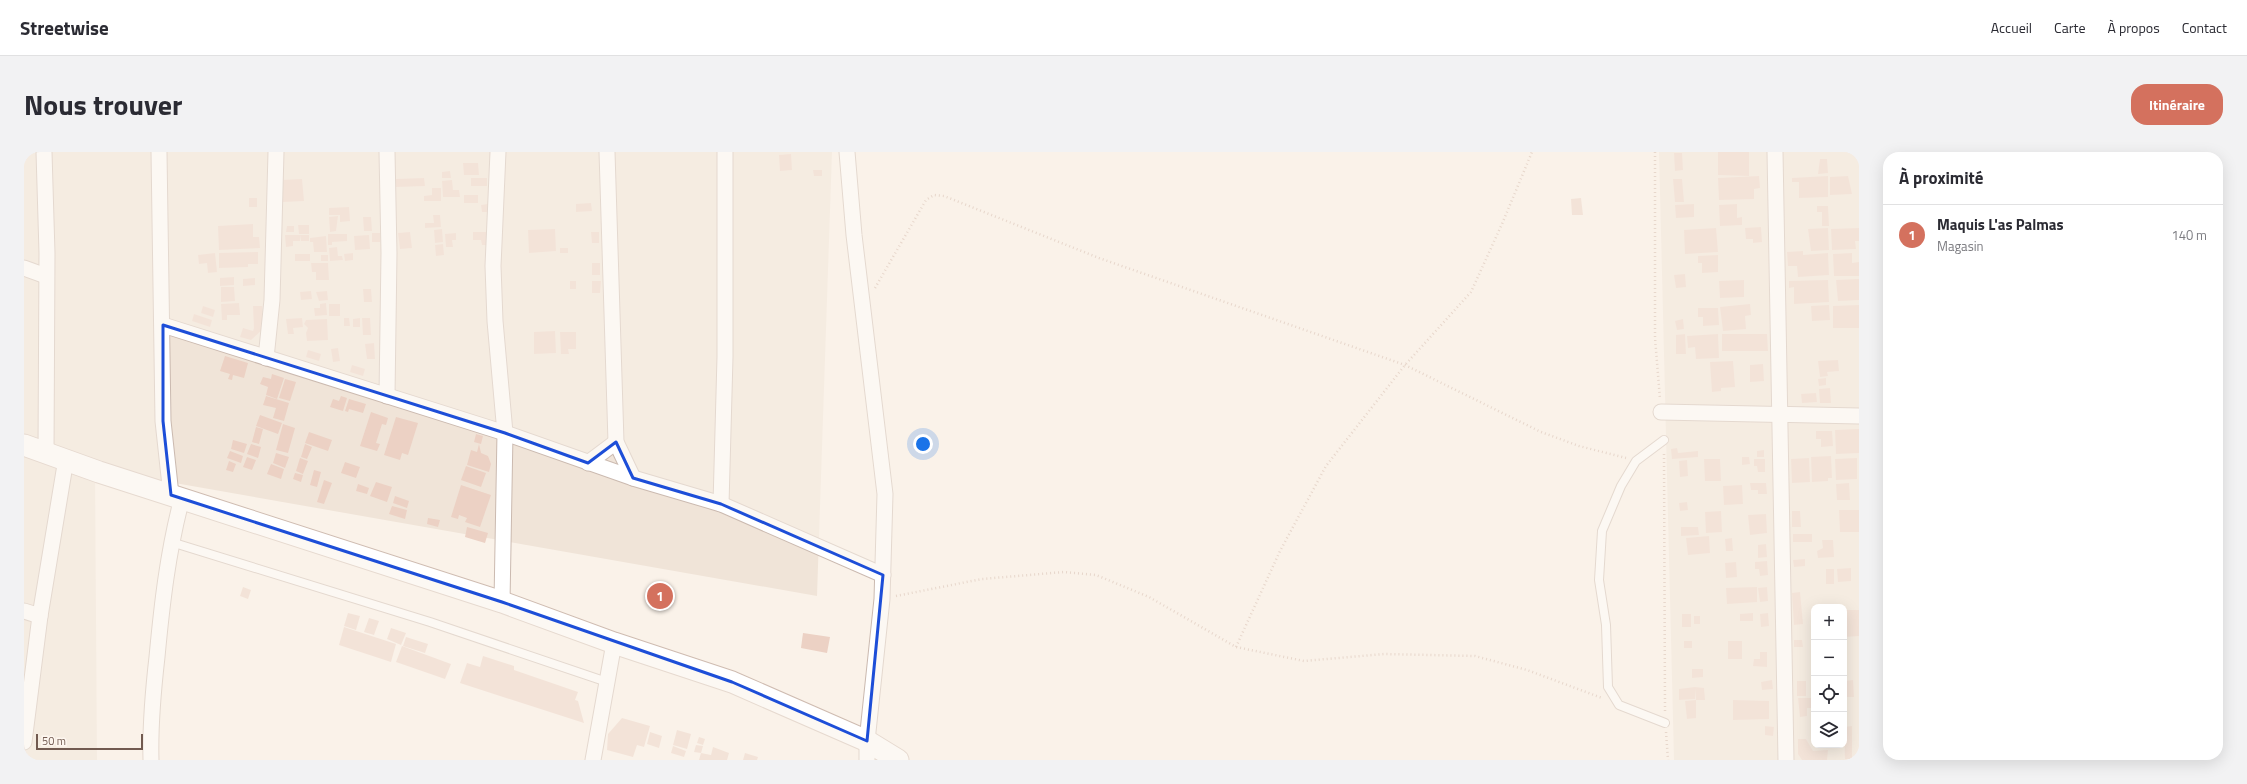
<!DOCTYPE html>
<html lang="fr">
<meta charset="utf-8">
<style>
:root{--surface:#fff;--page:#f2f2f3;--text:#2b2b33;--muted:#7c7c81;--line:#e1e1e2;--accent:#d4715e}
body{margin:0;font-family:"Titillium Web",sans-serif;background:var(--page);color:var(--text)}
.controls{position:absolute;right:12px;bottom:12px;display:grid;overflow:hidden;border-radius:8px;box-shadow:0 4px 16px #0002}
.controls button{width:36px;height:36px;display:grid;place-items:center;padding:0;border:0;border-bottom:1px solid var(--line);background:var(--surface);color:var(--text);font:20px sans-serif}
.scale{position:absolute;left:12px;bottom:10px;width:107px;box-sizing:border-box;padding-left:4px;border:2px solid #715a50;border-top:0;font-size:11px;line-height:14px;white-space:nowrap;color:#715a50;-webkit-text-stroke:3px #fdf6ef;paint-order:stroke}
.you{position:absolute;left:899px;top:292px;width:14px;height:14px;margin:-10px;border:3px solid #fff;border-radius:50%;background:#1a73e8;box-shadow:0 0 0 6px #1a73e833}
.badge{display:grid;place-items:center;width:26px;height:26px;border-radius:50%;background:var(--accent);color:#fff;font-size:13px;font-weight:700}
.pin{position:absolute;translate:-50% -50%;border:2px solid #fff;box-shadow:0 1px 4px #0006}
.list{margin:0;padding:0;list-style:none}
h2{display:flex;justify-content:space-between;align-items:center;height:52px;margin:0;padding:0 16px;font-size:17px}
h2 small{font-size:13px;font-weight:400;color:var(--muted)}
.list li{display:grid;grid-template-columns:26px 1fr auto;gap:12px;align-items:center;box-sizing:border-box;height:60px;padding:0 16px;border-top:1px solid var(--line)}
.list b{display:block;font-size:15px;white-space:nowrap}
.list p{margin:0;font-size:13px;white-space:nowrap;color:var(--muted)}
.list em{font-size:13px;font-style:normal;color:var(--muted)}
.icon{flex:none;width:22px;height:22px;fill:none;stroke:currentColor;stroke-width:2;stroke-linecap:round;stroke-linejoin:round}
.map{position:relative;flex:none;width:1835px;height:608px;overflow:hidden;border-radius:16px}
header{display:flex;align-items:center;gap:24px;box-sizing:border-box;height:56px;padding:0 20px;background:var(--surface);border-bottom:1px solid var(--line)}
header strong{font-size:19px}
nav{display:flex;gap:22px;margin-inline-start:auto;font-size:14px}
.intro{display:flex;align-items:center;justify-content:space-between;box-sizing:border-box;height:96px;padding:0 24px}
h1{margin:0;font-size:28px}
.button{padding:10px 18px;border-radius:16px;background:var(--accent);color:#fff;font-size:14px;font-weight:700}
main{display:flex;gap:24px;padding:0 24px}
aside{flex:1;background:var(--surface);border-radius:16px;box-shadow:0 4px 16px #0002}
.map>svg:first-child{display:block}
.residential{fill:#f0e4d8;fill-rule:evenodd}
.building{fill:#ecd1c4}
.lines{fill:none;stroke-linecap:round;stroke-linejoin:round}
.lane-casing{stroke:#cbbab0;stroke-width:10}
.street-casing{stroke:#cbbab0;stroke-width:17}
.secondary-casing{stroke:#cfbcb1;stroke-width:23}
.path{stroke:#d1b5a7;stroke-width:2.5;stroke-dasharray:1 3;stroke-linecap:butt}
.lane{stroke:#fff;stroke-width:8}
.street{stroke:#fff;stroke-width:15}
.secondary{stroke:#fff;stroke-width:21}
.marked{fill:none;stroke:#1d4ed8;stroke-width:3;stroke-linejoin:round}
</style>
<header>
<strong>Streetwise</strong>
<nav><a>Accueil</a><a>Carte</a><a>À propos</a><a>Contact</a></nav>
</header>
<div class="intro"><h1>Nous trouver</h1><a class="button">Itinéraire</a></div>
<main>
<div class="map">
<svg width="1835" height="608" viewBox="0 0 1835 608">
<rect width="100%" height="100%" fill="#faf2e9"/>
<!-- residential -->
<g class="residential">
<path d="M0,0h808l-15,444 -722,-127 2,291h-73z"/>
<path d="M1635,0h200v608h-185zM1790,455h30v138h-30z"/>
</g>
<!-- building -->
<g class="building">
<path d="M1694,0h31v24l-31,-1z"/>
<path d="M1650,1h8l1,17 -8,1z"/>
<path d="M767,2l1,16 -12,1 -1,-16z"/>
<path d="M1796,7h7l1,14 -10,1z"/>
<path d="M439,11h15l1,12h-15z"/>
<path d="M789,18h9v6h-8z"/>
<path d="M426,19l1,7h-9v-6z"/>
<path d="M1735,24l1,12 -6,1v10l-35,1 -1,-22z"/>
<path d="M1804,24v21l-29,1v-16h-7v-4z"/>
<path d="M1824,24l4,18 -22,1v-18z"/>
<path d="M400,26l1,8 -29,1v-8z"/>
<rect x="447" y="26" width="16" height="8"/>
<path d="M278,27l2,22 -21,1 -1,-22z"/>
<path d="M1649,27h9l2,23h-9z"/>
<path d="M428,28l1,10h6l1,7h-17l-1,-16z"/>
<path d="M408,36h9v13h-17v-5l8,-1z"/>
<rect x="440" y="43" width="14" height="8"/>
<rect x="225" y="46" width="8" height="9"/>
<path d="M1557,46l2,17h-11l-1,-16z"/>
<path d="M567,51l1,8 -16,1v-8z"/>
<path d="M464,52l1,8h-7l-1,-7z"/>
<path d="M1670,52v13l-18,1 -1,-13z"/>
<path d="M1713,52v14l5,-1v8l-22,1 -1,-21z"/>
<path d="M1793,54h11l1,20h-7v-14h-5z"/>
<path d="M325,55l1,14 -10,1v-7h-11v-7z"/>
<path d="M409,63h7l1,12 -16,1v-5h9z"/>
<path d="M314,64l-2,15 -6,1 -1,-15z"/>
<path d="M339,65h8l1,14h-8z"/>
<path d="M229,72v13h6l1,11 -41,2 -1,-24z"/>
<path d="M274,73h11v9h-10z"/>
<path d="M263,74h7v6h-8z"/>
<path d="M1737,75l1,15 -9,1v-4h-7l-1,-11z"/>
<path d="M1692,76l2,24 -33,2 -1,-24z"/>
<path d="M1804,76l1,22 -18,1 -3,-22z"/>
<path d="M1835,76v13h-4l1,8 -24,1 -1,-21z"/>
<path d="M418,77l1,13 -8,1 -1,-13z"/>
<path d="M531,77l1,22 -27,2 -1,-23z"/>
<path d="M386,80l2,16 -12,1 -2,-16z"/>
<path d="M449,80h15v13h-6l-1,-5h-8z"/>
<path d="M567,80h8v11h-7z"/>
<rect x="348" y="81" width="8" height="9"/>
<path d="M432,81v7h-4l1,7h-7l-1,-13z"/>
<path d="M304,82h19v7l-15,1v3h-4z"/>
<path d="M261,83h15v6h-7v5l-7,1z"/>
<path d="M276,83h9v6h-8z"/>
<path d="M345,83l1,14 -15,1 -1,-14z"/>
<path d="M302,84l1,16h-13l-1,-10h-3v-4z"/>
<path d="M419,92l1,11 -8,1 -1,-11z"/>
<path d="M313,95l1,9h4l1,4 -13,1 -1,-13z"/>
<rect x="536" y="96" width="8" height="5"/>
<path d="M1779,99v4l25,-2 1,22 -31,2 -1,-11h-9l-1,-14z"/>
<path d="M234,100v12h-10v3l-29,1v-15z"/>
<path d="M191,101l2,19 -9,1 -1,-10 -8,1 -1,-9z"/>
<path d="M329,101v7l-8,1 -1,-7z"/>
<path d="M1828,101v10l7,-1v14h-25l-1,-22z"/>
<rect x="271" y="102" width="15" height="7"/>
<rect x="297" y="103" width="7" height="6"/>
<path d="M1694,103v17l-16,1v-10h-4v-7z"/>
<path d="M287,111h17l1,17h-13v-8h-4z"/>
<rect x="568" y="111" width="8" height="12"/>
<path d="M1661,122l1,13 -10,1 -2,-13z"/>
<path d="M210,125v8l-14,1v-8z"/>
<path d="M231,126v7l-12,1v-7z"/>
<path d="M1835,127v21l-21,1 -2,-21z"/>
<path d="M1720,128v17l-24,1 -1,-17z"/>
<path d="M1804,128l1,22 -35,2v-17l-5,1v-7z"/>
<rect x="546" y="129" width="6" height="8"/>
<path d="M568,129h9l-1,12h-8z"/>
<path d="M197,135h13l1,14 -14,1z"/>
<path d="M339,137h8l1,13h-8z"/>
<path d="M287,139l1,8 -11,1 -1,-8z"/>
<path d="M303,139l1,9 -9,1 -3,-9z"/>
<path d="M215,151l1,12h-13v5h-5l-1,-16z"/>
<path d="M302,151l1,12 -12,1 -1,-8h6v-4z"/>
<rect x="305" y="152" width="11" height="12"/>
<path d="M1726,152l1,11 -6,1 1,13 -23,2 -3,-24z"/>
<path d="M1805,153l1,15 -18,1 -1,-15z"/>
<path d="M1835,153v23h-26v-22z"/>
<path d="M179,154l12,4 -2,7 -12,-4z"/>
<path d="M229,154h9l1,23 -12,11 -11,-3 3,-9 10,3 1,-3z"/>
<path d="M1674,156h20l1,17 -16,1v-9h-5z"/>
<path d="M170,162l18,6 -2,7 -18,-6z"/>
<path d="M278,166l1,9 -10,1 1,6h-6l-2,-15z"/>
<path d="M320,166h5l1,8h-6z"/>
<path d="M336,166v9h-7v-8z"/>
<path d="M338,166h8l1,17h-8z"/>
<path d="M303,167l1,21 -21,1 -1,-8 2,-5 -4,-4 2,-4z"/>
<path d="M1659,167l1,10 -7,1 -2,-9z"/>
<path d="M531,179l1,22 -22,1v-22z"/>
<path d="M536,180h16v17h-8l1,5h-8z"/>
<path d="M1661,182l1,20h-10v-19z"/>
<path d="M1694,182l1,24 -23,1 -1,-12 -7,1 -1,-12z"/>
<path d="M1698,182h45l1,17h-46z"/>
<path d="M350,191l1,16h-8l-2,-15z"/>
<path d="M314,196l2,13 -7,1 -2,-13z"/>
<path d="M284,198l13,4 -2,7 -13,-4z"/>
<path d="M201,204l23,7 -4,15 -11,-3 -1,5 -4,-1 2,-5 -10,-3z"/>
<path d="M1814,208l1,11 -12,1 1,4 -8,1 -2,-16z"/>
<path d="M1709,209l2,26 -14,1v3l-9,1 -2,-30z"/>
<path d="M1739,212l1,17 -14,1v-17z"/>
<path d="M328,213l13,4 -2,7 -13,-4z"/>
<path d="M248,222l12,4 -7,21 -11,-4 2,-8 -8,-3 3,-7 8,2z"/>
<path d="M1802,226v7l-7,1 -1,-7z"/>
<path d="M261,227l11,3 -6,19 -11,-3z"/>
<path d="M1806,236l1,15h-11l-1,-14z"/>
<path d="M1792,241l1,9 -15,1 -1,-9z"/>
<path d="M242,244l23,7 -5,18 -11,-3 3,-10 -13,-3z"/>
<path d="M317,244l6,2 -4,13 -13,-4 3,-8 6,2z"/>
<path d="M325,247l17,5 -3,9 -14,-4 -1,3 -3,-1z"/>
<path d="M347,260l17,6 -2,7 -4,-1 -6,19 4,1 -3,7 -17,-5z"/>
<path d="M236,263l22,8 -4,11 -22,-8z"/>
<path d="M372,265l22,6 -10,32 -6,-2 -2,7 -16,-5z"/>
<path d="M259,272l12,4 -7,25 -12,-3z"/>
<path d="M232,275l7,2 -4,15 -7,-2z"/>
<path d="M1835,277v24l-23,1 -1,-24z"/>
<path d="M1792,279h16l1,15 -12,1v-8h-5z"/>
<path d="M285,280l23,8 -4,11 -23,-8z"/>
<path d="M452,282l7,2 -2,8 -7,-2z"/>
<path d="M209,288l14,4 -3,9 -13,-4z"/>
<path d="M227,292l10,3 -3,11 -11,-4z"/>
<path d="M281,292l7,3 -5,12 -6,-2z"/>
<path d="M455,292l2,9 7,3 3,8 -2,8 -22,-7 4,-15 6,2z"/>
<path d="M1653,296l1,5 20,-2v6l-26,2 -1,-10z"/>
<path d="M1740,298v7h-7v-6z"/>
<path d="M206,299l13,5 -2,7 -14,-5z"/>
<path d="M252,301l13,4 -4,11 -12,-5z"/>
<path d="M1807,304l1,22h-4v3l-16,1 -1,-25z"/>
<path d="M223,305l9,3 -4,10 -9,-3z"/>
<path d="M1718,305h7l1,7 -8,1z"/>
<path d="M276,306l8,3 -5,13 -7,-3z"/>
<path d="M1785,306l1,24 -18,1 -1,-24z"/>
<path d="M1833,306v21l-21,1 -1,-21z"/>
<path d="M1680,307h16l1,22h-16z"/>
<path d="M1730,307h11v13h-7l-1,-6h-3z"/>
<path d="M1663,308l1,16 -8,1 -1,-16z"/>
<path d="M205,309l7,3 -3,8 -7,-2z"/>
<path d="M321,310l15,5 -4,11 -15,-5z"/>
<path d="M247,312l13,5 -3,10 -14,-5z"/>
<path d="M442,314l20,7 -5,14 -20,-7z"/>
<path d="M290,318l7,2 -4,15 -7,-2z"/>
<path d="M271,321l8,2 -2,7 -8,-3z"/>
<path d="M300,328l8,3 -8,21 -7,-2z"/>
<path d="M352,330l16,5 -5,15 -17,-6z"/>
<path d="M1726,331h16l1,11h-9v-4h-7z"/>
<path d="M1825,331l1,17h-13l-1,-16z"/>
<path d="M334,332l11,4 -2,6 -11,-3z"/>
<path d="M437,333l30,10 -11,32 -15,-5 2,-4 -8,-3 -1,4 -7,-2z"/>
<path d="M1718,333l1,19 -19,1 -1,-19z"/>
<path d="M371,344l14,5 -2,7 -14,-5z"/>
<path d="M1663,350l1,8 -8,1 -1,-8z"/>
<path d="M368,354l15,4 -2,9 -16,-5z"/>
<path d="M1815,358h20v22h-19z"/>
<path d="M1697,359l1,21 -16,1 -1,-21z"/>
<path d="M1768,359h8l1,16h-9z"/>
<path d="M1742,362l1,19 -17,2 -2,-20z"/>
<path d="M404,366l12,2 -2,7 -11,-3z"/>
<path d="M443,375l21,6 -3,10 -20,-6z"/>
<path d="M1657,375h17l1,8 -18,1z"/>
<rect x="1769" y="382" width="19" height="8"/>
<path d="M1685,384l1,17 -22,2 -2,-17z"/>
<path d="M1708,386l1,13h-7l-1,-12z"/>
<path d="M1798,388h11l1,17 -16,1 -1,-7 6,-3z"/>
<path d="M1742,392l1,13 -9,1v-13z"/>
<path d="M1781,407v7l-11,1 -1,-7z"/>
<path d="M1743,409l1,14 -8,1 -1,-7h-4v-7z"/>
<path d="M1712,410l1,15 -11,1 -1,-15z"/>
<path d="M1827,416v13l-13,1 -1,-13z"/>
<rect x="1802" y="417" width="8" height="15"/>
<path d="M219,435l8,3 -3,9 -8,-3z"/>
<path d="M1733,435v15l-30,2 -1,-16z"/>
<path d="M1743,435l1,14 -8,1 -2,-14z"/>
<path d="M1776,440l3,32 -9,1 -2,-32z"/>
<path d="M1820,458h15v26l-15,1z"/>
<path d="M324,461l12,3 -4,14 -12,-4z"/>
<path d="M1729,461v8h-13v-7z"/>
<path d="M1744,461l1,13 -8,1 -1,-13z"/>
<rect x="1658" y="462" width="9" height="13"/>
<rect x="1670" y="464" width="6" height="8"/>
<path d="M345,466l10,3 -5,14 -10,-3z"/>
<path d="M320,475l52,17 -5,18 -52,-17z"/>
<path d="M367,476l15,5 -5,12 -14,-6z"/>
<path d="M779,481l27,4 -3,16 -26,-5z"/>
<path d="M382,485l22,7 -3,9 -22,-7z"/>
<path d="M1770,488h8l1,7h-9z"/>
<rect x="1660" y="489" width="8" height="7"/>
<rect x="1704" y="489" width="14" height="18"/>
<path d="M378,494l49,18 -6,15 -49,-17z"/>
<path d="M1736,500h7v15l-14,-1 1,-7h6z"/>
<path d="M459,504l31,10v4l64,22 -3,8 3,1 6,22 -124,-40 7,-20 13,4z"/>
<path d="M1668,517h11v8l-11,1z"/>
<path d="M1748,528l1,9 -11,1 -1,-8z"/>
<path d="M1829,528l1,17h-10v-16z"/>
<rect x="1773" y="529" width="9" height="15"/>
<path d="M1671,535l9,1 1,12h-9l-1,-11v10l-16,1v-11z"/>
<path d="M1774,546h16v10h-7v8l-7,1z"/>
<path d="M1672,548v18l-9,1 -2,-18z"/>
<path d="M1709,548l36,1v18l-36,1z"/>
<path d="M598,566l28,8 -6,21 -7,-2 -4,12 -26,-7 1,-16z"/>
<path d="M1741,574l9,1 -1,9 -8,-1z"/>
<path d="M1828,574v33h-7l-1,-32z"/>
<path d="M653,578l14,4 -4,15 -14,-4z"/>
<path d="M626,580l12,4 -3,12 -12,-4z"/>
<path d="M675,585l6,2 -2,6 -6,-2z"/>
<path d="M1774,587h8l7,12 15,-1 -1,10h-25l-4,-6z"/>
<path d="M672,593l7,1 -2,7 10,2 2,-8 16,6 -2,7h-28l2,-7 -7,-1z"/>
<path d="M649,594l13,5 -2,6 -13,-4z"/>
<path d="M721,601l13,4 -1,3h-14z"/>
</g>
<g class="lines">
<defs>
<g id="lane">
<path d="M1640,288l-28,21 -15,25 -19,45 -3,49 7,45 2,62 11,18 46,18"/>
<path d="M147,390l259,80 177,60"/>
</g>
<g id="street">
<path d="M20,0l3,101 -1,200"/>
<path d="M135,0l4,269 8,74"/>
<path d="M474,0l-5,114 2,55 10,112 -3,169"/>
<path d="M583,0l9,290 17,36"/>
<path d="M823,0l7,83 31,259 -3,105 -15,142v19"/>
<path d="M1751,0l11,608"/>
<path d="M0,116l22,8"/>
<path d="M139,173l342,108 128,45 88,26 162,71"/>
<path d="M242,206l6,-58 4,-148"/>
<path d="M363,244l2,-143 -2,-101"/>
<path d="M1637,260l198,4"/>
<path d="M564,311l28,-21"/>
<path d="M697,352l4,-147v-205"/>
<path d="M0,459l16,5"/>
<path d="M0,590l16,-126 26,-157"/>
<path d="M127,608c-1,-35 2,-68 6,-103 5,-54 11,-106 25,-159"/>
<path d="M569,608l21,-117"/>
</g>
<path id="secondary" d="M0,293l75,27 403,130 112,41 118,39 135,59 31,19"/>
</defs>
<!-- lane casing -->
<use href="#lane" class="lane-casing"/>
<!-- street casing -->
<use href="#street" class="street-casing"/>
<!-- secondary casing -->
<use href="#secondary" class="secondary-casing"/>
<!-- path -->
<g class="path">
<path d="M1631,0v186l5,61"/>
<path d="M851,136l51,-88 8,-5 10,1 155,62 306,107 136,67 38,14 47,12"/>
<path d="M1640,302l1,257"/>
<path d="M872,444l86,-17 82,-7 32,3 53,22 87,50 68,14 80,-7 91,2 52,14 75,28"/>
<path d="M1212,495l44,-96 46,-85 79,-101 66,-73 31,-68 30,-72"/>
<path d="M1642,580l2,28"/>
</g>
<!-- lane -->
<use href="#lane" class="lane"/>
<!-- street -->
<use href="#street" class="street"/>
<!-- secondary -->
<use href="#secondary" class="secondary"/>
</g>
<!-- marked area -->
<path d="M0 0H1835V608H0ZM139,173l342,108 83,30 28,-21 17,36 88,26 162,71 -16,166 -135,-59 -230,-80 -331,-107 -8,-74z" fill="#faf2e9" fill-opacity=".55" fill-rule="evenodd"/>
<path class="marked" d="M139,173l342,108 83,30 28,-21 17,36 88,26 162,71 -16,166 -135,-59 -230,-80 -331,-107 -8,-74z"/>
</svg>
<div class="controls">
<button>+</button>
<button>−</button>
<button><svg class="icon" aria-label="locate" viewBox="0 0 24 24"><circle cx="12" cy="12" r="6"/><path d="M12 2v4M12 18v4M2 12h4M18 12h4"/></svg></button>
<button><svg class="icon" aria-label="layers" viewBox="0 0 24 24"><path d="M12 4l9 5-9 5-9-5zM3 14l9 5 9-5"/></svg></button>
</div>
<div class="scale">50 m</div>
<div class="you"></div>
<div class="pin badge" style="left:636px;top:444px">1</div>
</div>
<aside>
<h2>À proximité<small></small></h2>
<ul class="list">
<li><span class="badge">1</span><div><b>Maquis L'as Palmas</b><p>Magasin</p></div><em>140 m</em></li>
</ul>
</aside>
</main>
